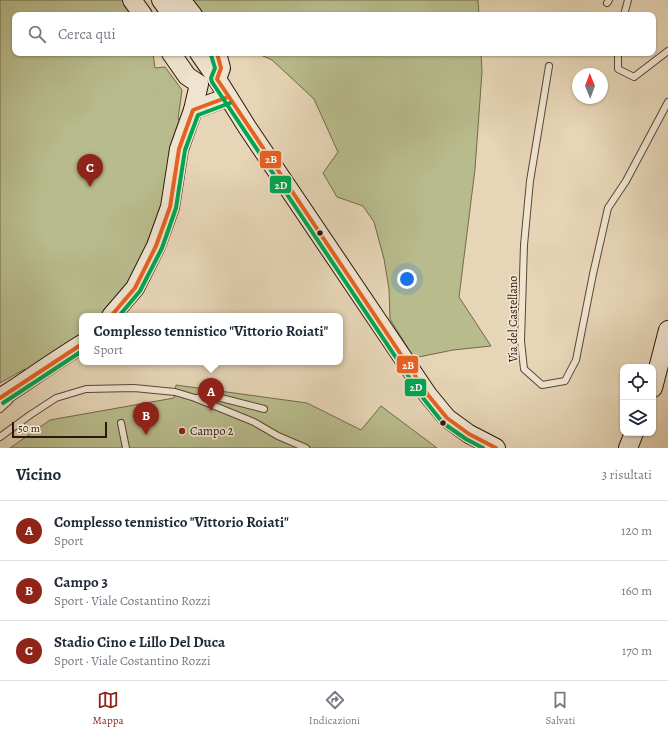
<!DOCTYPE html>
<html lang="it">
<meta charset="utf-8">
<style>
:root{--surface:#fff;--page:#f6f6f7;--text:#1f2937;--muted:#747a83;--line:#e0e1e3;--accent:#8f2418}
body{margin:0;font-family:Alegreya,serif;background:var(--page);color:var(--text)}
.controls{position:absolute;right:12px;bottom:12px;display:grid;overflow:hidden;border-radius:8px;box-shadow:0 1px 3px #0004}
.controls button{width:36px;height:36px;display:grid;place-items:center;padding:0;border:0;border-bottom:1px solid var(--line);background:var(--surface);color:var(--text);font:20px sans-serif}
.compass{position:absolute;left:572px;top:68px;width:36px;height:36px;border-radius:50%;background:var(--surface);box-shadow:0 1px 3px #0004;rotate:359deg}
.scale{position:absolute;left:12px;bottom:10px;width:95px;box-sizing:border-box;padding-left:4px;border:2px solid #2d160b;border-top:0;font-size:11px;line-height:14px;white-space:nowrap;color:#2d160b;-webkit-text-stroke:3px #efe4d0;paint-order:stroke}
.you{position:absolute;left:407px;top:279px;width:14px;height:14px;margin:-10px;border:3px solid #fff;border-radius:50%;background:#1a73e8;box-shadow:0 0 0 6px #1a73e833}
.badge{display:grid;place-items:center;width:26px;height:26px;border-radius:50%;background:var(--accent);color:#fff;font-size:13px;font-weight:700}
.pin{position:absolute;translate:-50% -33px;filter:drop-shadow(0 1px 2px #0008)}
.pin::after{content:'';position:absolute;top:21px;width:14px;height:12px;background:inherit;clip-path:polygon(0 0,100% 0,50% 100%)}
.popup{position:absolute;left:79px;top:313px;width:264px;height:52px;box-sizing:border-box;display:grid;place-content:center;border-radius:8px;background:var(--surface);filter:drop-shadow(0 1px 3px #0005);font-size:13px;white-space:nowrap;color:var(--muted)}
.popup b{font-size:15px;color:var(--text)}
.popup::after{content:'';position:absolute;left:50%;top:100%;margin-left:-8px;border:8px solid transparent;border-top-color:var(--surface)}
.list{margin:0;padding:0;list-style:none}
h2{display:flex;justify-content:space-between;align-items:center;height:52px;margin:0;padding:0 16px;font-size:17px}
h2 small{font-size:13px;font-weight:400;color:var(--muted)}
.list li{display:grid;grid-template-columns:26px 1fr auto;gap:12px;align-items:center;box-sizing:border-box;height:60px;padding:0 16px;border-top:1px solid var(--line)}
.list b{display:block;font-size:15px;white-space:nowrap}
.list p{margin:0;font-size:13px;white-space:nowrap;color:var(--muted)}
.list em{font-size:13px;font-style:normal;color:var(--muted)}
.icon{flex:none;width:22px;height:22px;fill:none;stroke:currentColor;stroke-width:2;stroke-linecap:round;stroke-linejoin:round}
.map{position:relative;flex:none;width:668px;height:448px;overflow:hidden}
.search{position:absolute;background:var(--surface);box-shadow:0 1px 3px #0004;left:12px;right:12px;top:12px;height:44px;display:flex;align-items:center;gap:10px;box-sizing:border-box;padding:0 14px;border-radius:8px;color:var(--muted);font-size:15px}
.sheet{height:232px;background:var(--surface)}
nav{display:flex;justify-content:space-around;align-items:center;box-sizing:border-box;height:56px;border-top:1px solid var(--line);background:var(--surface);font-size:11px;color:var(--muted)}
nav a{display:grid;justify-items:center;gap:2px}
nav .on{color:var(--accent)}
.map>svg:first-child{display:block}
.green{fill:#b8bc8c;stroke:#72694c}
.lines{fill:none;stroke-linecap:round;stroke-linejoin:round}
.lane-casing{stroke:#5b4636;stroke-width:8}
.secondary-casing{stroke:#2d160b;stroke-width:20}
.lane{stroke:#efe4d0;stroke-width:6}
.secondary{stroke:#efe4d0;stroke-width:18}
.bus-1-casing{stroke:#efe4d0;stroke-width:7}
.bus-2-casing{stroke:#efe4d0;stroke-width:7}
.bus-1{stroke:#e86121;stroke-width:4}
.bus-2{stroke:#00a651;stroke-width:4}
.bus-dot{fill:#2d160b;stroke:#efe4d0;stroke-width:1.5}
.poi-dot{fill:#8f2418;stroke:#efe4d0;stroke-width:1.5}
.labels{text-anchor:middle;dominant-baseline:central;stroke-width:3.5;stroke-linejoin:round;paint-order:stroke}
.street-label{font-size:12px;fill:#2d160b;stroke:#efe4d0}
.poi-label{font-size:12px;fill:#2d160b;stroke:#efe4d0;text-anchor:start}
.line-badge{stroke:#efe4d0;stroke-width:1.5}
.badge-label{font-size:11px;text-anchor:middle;font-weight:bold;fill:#fff}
</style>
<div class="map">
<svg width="668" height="448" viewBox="0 0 668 448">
<rect width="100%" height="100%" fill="#e6d5b6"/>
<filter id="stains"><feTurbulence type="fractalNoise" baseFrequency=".005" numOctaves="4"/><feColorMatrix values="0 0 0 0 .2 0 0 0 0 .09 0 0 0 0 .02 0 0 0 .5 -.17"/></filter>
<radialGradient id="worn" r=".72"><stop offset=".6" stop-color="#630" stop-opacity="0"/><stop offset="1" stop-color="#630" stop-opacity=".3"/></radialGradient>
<!-- green -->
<g class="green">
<path d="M0,0h128l11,15h-124v38h138l2,15 10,-1 17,23 -4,29 14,13 -8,34 -67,150h-35v34l-48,31 -9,-12 -25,14z"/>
<path d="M190,0h288l1,15h-275z"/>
<path d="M256,53h225l1,19 -7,97 -16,128 32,49 -38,4 -39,8 -24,-39 -1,-30 -5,-30 -10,-37 -11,-16 -26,-9 -14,-24 15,-21 -24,-53 -42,-39z"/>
<path d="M176,385l131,18 54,27 20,-24 56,42h-427l40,-28 124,-22z"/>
</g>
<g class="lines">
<defs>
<g id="lane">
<path d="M607,3l2,-3"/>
<path d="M624,15l4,-15"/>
<path d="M618,53v16l16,8 34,-26"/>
<path d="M549,66l-19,115 -6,64 -3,96 3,28 18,16 23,-4 11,-21 17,-86 15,-66 18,-27 42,-79"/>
<path d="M196,398l17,-2 51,13"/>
<path d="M0,409l9,-8"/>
<path d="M121,423l5,25"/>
<path d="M0,437l30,-22 26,-17 30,-9 48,-1 41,4 20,6 59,24 24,14 28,12"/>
</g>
<g id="secondary">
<path d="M132,0l11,15"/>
<path d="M161,0l11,15"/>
<path d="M181,0l12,15"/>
<path d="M199,53l18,26 30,48 181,268 19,23 22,16 27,14"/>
<path d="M217,53l4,15 -4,11"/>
<path d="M193,110l35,-13"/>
<path d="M111,316l24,-28 21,-42 14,-39 9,-58 14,-39 6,-26 -12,-8 -16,-23"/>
<path d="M653,388l15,-58"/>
<path d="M0,398c28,-18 54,-37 82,-54"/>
<path d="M628,448l6,-15"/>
</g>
</defs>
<!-- lane casing -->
<use href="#lane" class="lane-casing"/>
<!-- secondary casing -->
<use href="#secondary" class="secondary-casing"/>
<!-- lane -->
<use href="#lane" class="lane"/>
<!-- secondary -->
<use href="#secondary" class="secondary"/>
<defs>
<g id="bus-1">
<path d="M217,53l4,15 -4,11 211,316 19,23 22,16 27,14"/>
<path d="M111,316l24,-28 21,-42 14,-39 9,-58 14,-39 35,-13"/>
<path d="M0,398l82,-54"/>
</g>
<g id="bus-2">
<path d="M211,55l4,13 -4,10 1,4 211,316 20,25 23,16 17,9"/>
<path d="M119,316l21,-25 22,-43 14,-40 9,-58 13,-35 32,-12"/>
<path d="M3,403l79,-52"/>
</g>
</defs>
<!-- bus-1 casing -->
<use href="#bus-1" class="bus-1-casing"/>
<!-- bus-2 casing -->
<use href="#bus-2" class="bus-2-casing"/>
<!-- bus-1 -->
<use href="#bus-1" class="bus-1"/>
<!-- bus-2 -->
<use href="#bus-2" class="bus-2"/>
</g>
<!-- markers -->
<g class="bus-dot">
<circle cx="320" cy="233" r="3.5"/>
<circle cx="443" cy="423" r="3.5"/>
</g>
<circle class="poi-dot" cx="182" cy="431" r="4"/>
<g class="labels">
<!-- street labels -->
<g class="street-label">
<text transform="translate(513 319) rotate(-90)">Via del Castellano</text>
</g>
<!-- poi labels -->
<g class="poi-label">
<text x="190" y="431">Campo 2</text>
</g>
</g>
<g class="line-badge">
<rect x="259" y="150" width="23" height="19" rx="4" fill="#e86121"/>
<rect x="269" y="175" width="23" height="19" rx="4" fill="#00a651"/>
<rect x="396" y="355" width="23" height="19" rx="4" fill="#e86121"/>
<rect x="404" y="378" width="23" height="19" rx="4" fill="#00a651"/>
</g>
<g class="badge-label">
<text x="271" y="163">2B</text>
<text x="281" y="189">2D</text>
<text x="408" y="369">2B</text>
<text x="416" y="391">2D</text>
</g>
<rect width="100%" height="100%" filter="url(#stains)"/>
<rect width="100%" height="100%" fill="url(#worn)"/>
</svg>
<div class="controls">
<button><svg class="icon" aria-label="locate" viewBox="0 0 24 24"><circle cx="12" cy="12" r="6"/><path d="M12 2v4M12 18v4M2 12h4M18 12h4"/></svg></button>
<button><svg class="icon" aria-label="layers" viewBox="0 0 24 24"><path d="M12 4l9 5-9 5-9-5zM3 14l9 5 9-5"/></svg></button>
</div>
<svg class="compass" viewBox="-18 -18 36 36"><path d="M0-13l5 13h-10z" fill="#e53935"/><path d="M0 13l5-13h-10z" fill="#747a83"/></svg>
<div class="scale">50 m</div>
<div class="you"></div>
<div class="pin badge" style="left:211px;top:411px">A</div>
<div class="popup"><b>Complesso tennistico &quot;Vittorio Roiati&quot;</b>Sport</div>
<div class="pin badge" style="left:146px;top:435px">B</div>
<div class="pin badge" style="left:90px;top:187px">C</div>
<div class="search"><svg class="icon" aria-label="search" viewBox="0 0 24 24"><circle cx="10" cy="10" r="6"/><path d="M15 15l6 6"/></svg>Cerca qui</div>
</div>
<section class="sheet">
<h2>Vicino<small>3 risultati</small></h2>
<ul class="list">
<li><span class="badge">A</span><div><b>Complesso tennistico &quot;Vittorio Roiati&quot;</b><p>Sport</p></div><em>120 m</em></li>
<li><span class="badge">B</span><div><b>Campo 3</b><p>Sport · Viale Costantino Rozzi</p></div><em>160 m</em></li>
<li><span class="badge">C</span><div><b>Stadio Cino e Lillo Del Duca</b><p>Sport · Viale Costantino Rozzi</p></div><em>170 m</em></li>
</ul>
</section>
<nav>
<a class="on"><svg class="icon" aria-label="map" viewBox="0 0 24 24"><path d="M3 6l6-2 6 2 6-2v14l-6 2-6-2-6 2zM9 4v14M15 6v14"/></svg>Mappa</a>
<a><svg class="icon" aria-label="directions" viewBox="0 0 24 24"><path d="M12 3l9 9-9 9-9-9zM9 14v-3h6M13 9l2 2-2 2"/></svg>Indicazioni</a>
<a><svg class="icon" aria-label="saved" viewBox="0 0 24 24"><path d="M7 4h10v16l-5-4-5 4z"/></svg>Salvati</a>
</nav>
